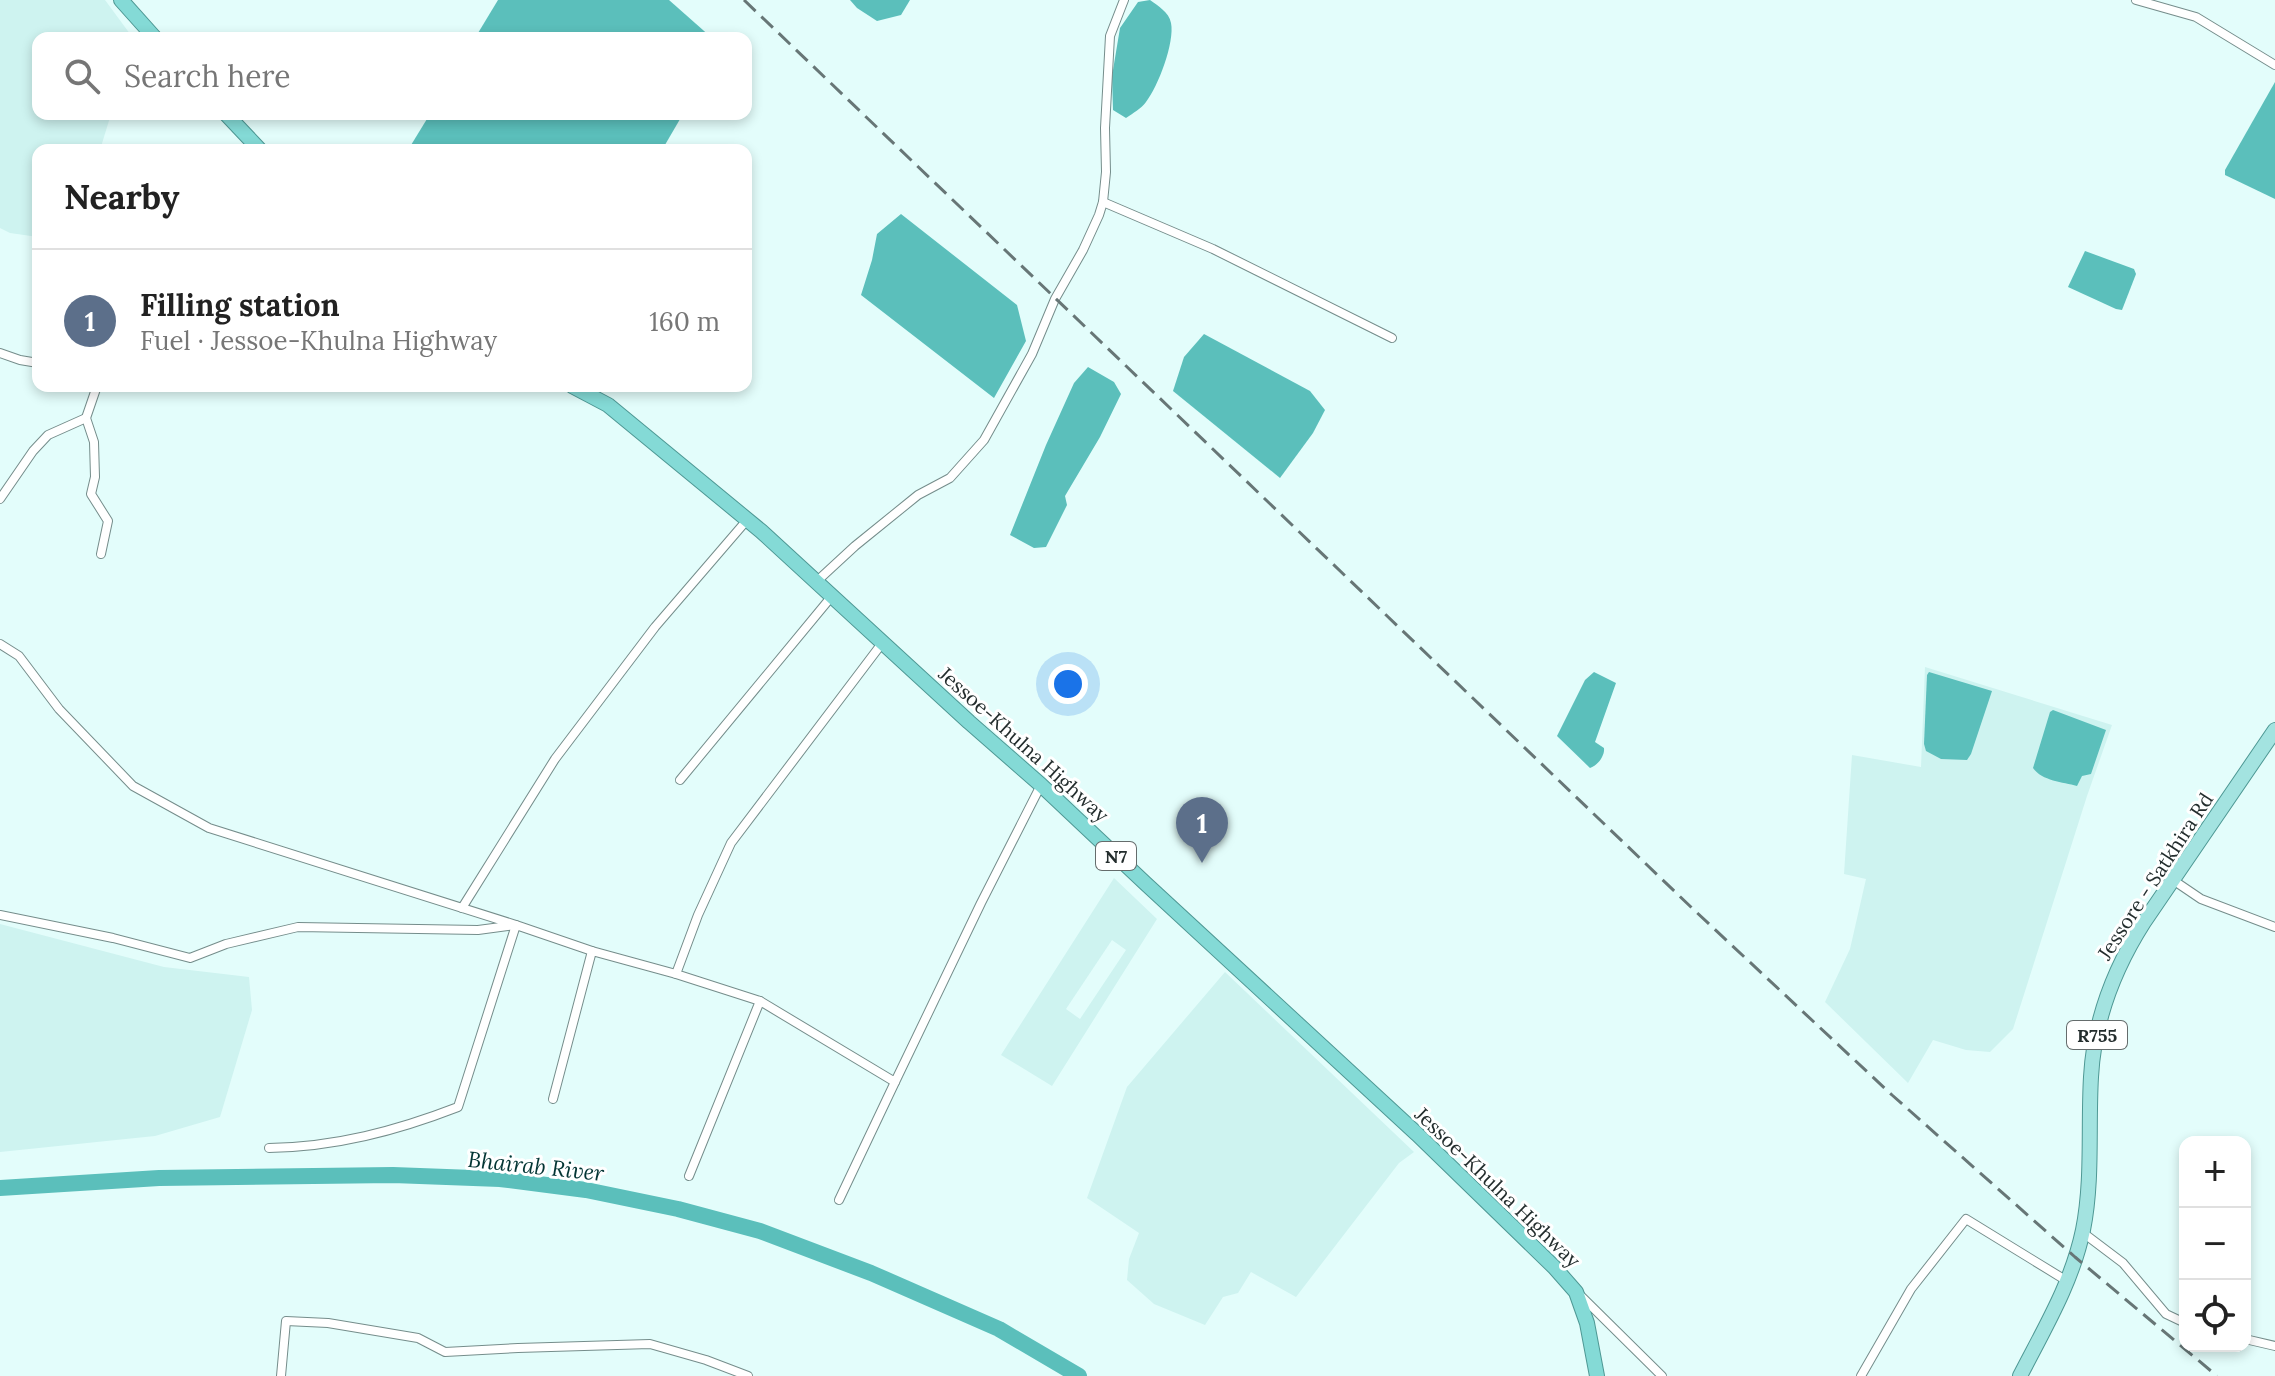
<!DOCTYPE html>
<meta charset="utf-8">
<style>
:root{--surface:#fff;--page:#f2f2f2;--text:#222;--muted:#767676;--line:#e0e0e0;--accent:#b45309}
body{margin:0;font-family:Lora,serif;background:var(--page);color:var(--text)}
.controls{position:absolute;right:24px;bottom:24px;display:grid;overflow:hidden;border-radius:16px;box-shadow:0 4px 12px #0003}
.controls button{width:72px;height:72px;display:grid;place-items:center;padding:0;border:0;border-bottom:2px solid var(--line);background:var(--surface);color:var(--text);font:40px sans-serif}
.you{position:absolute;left:1068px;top:684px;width:28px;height:28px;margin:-20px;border:6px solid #fff;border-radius:50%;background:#1a73e8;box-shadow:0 0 0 12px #1a73e833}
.badge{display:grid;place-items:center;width:52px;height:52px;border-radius:50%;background:var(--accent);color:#fff;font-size:26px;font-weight:700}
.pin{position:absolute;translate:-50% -66px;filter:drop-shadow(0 2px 4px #0008)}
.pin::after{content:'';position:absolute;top:42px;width:28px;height:24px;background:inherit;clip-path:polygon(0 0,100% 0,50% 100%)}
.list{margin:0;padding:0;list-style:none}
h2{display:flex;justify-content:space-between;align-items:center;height:104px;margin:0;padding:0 32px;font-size:34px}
h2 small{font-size:26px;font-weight:400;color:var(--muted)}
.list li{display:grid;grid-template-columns:52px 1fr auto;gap:24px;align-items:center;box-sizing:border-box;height:144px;padding:0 32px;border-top:2px solid var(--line)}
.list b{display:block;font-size:30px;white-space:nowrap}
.list p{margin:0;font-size:26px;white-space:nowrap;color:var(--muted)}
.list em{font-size:26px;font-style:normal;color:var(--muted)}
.icon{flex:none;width:44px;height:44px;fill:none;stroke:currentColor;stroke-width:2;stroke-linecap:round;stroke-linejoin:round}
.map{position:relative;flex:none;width:2275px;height:1376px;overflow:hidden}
.search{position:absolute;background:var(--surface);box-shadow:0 4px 12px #0003;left:32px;top:32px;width:720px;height:88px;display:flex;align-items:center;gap:20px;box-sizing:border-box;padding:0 28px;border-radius:16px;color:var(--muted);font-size:30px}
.panel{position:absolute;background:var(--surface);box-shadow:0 4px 12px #0003;left:32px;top:144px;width:720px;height:248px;border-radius:16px}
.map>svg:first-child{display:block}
.built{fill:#cef3f0;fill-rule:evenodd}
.water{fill:#5bbfbb}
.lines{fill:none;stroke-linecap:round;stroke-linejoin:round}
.river{stroke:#5bbfbb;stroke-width:16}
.minor-casing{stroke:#758d8b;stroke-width:10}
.primary-casing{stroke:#4e9894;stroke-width:16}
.trunk-casing{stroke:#4e9894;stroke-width:16}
.minor{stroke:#fff;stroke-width:8}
.primary{stroke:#a3e3e0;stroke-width:14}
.trunk{stroke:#84dad6;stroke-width:14}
.rail{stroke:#677676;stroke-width:3;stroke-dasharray:16 8;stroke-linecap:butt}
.labels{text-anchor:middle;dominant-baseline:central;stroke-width:6;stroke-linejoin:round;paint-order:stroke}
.shield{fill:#fff;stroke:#656c6c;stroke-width:2}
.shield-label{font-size:18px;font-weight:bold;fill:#232d2d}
.street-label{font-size:20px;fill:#232d2d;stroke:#fff}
.water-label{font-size:22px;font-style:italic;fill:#033534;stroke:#fff}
</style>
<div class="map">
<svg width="2275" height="1376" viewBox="0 0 2275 1376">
<rect width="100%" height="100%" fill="#e3fdfb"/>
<!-- built -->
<g class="built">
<path d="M0,0h105l28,38h-95v76h73l-11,36h-62v87l-28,-4 -10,-5z"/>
<path d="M1925,667l187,58 -25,71 -74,233 -23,23 -24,-2 -33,-10 -25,43 -83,-81 25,-53 16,-70 -22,-5 8,-119 69,12z"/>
<path d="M1114,878l43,41 -105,167 -51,-31zM1112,940l14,10 -46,69 -14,-10z"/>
<path d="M0,924l164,43 85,10 3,33 -32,107 -65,19 -155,16z"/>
<path d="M1225,972l189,180 -15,11 -103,134 -45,-25 -13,21 -15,4 -18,28 -51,-21 -27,-24 2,-21 10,-26 -52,-35 40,-111z"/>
</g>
<!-- water -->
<g class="water">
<path d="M498,0h171l43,38h-237z"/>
<path d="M850,0h60l-9,15 -24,6 -20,-13z"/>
<path d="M1150,0c8,6 19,12 21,23 4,19 -13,64 -25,79 -5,7 -13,11 -20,16l-13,-8 -1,-34 8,-48 18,-26z"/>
<path d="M2275,82v117l-50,-24v-5z"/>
<path d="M430,114h253l-21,36h-254z"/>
<path d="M901,214l116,91 9,36 -32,57 -133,-103 11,-35 5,-26z"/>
<path d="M2085,251l49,18 2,5 -14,36 -6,-1 -48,-22z"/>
<path d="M1204,334l106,57 15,19 -12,23 -33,45 -107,-87 11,-34z"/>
<path d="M1088,367l26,15 7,12 -21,43 -35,59 2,9 -21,42 -12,1 -24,-13 36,-90 28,-62z"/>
<path d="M1594,672l22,11 -21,59 9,6c1,8 -7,18 -14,20l-33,-32 28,-56z"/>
<path d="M1929,672l63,19 -21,63 -4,6 -26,-1 -15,-8 -2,-7 3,-69z"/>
<path d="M2053,710l53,20 -15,44 -9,2 -5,10c-14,-4 -35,-5 -44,-18l17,-56z"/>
</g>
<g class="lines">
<!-- river -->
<path class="river" d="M0,1188l159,-10 234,-3 107,4 86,11 92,19 82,22 111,42 128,56 80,47"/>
<defs>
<g id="minor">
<path d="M2136,0l60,17 79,48"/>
<path d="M1103,202l110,47 179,89"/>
<path d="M0,353l20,7 18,3"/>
<path d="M97,386l-11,32 8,24 1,35 -4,17 17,27 -7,33"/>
<path d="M0,499l33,-48 15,-16 38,-17"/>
<path d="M816,582l39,-36 63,-51 32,-17 34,-38 48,-86 23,-55 28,-49 16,-35 4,-13 3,-30 -1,-44 5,-92 14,-36"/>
<path d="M0,644l19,12 40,53 74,77 76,42 307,97 -38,5 -180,-3 -72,17 -36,14 -77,-20 -113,-23"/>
<path d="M680,780l152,-184"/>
<path d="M2173,880l28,19 74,28"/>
<path d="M462,908l93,-149 100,-132 92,-107"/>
<path d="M760,1001l135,81 86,-179 60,-118"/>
<path d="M553,1099l39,-148 84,23"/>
<path d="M269,1148c66,-1 127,-17 189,-41l58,-182 76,26"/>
<path d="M689,1176l71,-175 -84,-27 22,-59 33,-72 152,-201"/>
<path d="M839,1200l56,-118"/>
<path d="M2082,1232l41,31 43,51 19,9"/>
<path d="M1580,1295l82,81"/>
<path d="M2245,1339l30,7"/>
<path d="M281,1376l5,-55 42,2 90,15 27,14 73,-4 132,-4 56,16 42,16"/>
<path d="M1861,1376l50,-87 55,-70 101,62"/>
</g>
<path id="primary" d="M2020,1376c24,-47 52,-93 63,-146 10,-50 5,-103 8,-153 3,-57 23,-108 53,-155l131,-192"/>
<g id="trunk">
<path d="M121,0l34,38"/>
<path d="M226,114l34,36"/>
<path d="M572,386l36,19 153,126 208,191 72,63 104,98 272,251 137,133 22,25 11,31 10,53"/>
</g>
</defs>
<!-- minor casing -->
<use href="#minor" class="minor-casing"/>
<!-- primary casing -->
<use href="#primary" class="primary-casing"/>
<!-- trunk casing -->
<use href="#trunk" class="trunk-casing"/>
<!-- minor -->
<use href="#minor" class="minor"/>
<!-- primary -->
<use href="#primary" class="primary"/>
<!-- trunk -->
<use href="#trunk" class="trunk"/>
<!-- rail -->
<path class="rail" d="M744,0l949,909 199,186 183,162 142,119"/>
</g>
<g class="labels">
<!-- shield labels -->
<g class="shield">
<rect x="1096" y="842" width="40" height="28" rx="6"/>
<rect x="2067" y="1021" width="60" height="28" rx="6"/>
</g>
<g class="shield-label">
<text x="1116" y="856">N7</text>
<text x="2097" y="1035">R755</text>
</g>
<!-- street labels -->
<g class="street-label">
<text transform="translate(1024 744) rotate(42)">Jessoe-Khulna Highway</text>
<text transform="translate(2155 876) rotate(-57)">Jessore - Satkhira Rd</text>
<text transform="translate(1498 1187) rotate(44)">Jessoe-Khulna Highway</text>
</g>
<!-- water labels -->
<g class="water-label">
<text transform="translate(536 1166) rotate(6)">Bhairab River</text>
</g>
</g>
</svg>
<div class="controls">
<button>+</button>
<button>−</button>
<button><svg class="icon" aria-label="locate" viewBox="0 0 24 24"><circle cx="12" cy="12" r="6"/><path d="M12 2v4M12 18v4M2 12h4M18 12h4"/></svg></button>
</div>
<div class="you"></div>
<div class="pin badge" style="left:1202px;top:863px;background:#5c6f8a">1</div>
<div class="search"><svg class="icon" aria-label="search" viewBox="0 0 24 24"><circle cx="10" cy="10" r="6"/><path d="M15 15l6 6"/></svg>Search here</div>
<section class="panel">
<h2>Nearby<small></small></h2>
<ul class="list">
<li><span class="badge" style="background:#5c6f8a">1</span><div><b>Filling station</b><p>Fuel · Jessoe-Khulna Highway</p></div><em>160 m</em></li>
</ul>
</section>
</div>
